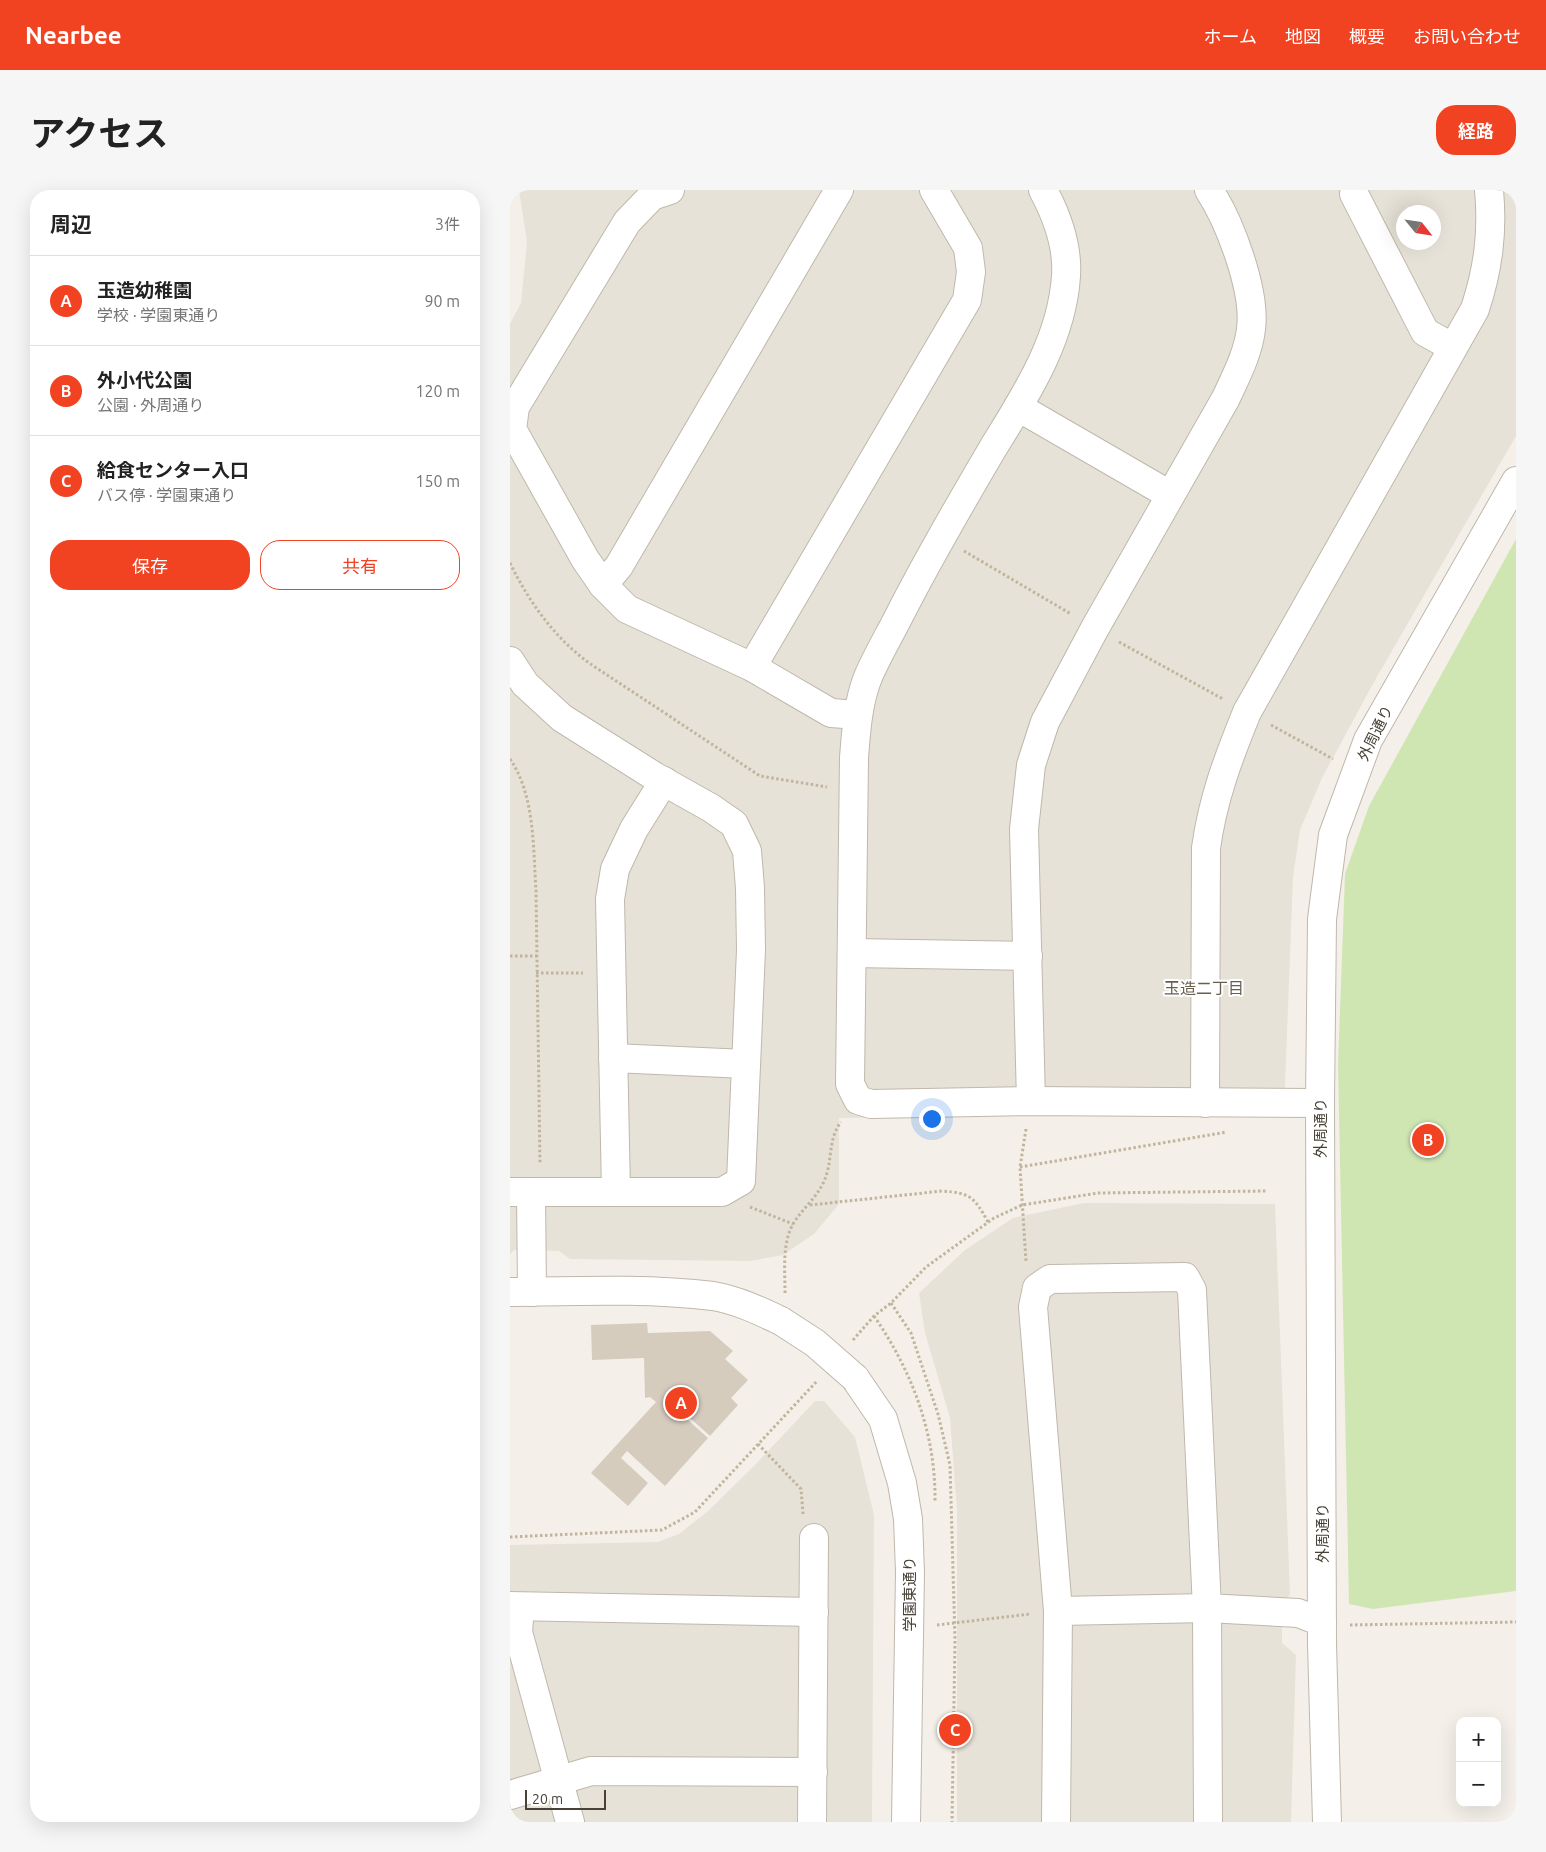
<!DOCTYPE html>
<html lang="ja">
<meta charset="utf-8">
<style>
:root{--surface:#fff;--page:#f6f6f6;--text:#222;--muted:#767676;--line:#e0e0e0;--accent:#f14222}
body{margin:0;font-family:Ubuntu,"Noto Sans JP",sans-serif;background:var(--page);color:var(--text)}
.controls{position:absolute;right:15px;bottom:15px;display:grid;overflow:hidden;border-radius:10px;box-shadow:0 5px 20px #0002}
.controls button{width:45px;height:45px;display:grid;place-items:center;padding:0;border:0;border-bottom:1px solid var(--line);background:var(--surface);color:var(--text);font:25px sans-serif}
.compass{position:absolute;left:886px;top:15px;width:45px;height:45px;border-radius:50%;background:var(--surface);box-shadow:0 5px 20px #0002;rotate:120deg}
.scale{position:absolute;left:15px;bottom:12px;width:81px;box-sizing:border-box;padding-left:5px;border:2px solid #474137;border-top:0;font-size:14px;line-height:18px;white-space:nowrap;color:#474137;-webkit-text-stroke:4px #fff;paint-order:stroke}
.you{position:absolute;left:421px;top:928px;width:18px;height:18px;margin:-12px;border:4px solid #fff;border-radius:50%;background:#1a73e8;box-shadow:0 0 0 8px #1a73e833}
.badge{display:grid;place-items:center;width:32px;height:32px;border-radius:50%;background:var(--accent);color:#fff;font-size:16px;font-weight:700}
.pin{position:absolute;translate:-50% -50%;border:2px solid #fff;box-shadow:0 1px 5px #0006}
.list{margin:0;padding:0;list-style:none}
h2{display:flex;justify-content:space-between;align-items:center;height:65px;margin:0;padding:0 20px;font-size:21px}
h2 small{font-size:16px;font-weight:400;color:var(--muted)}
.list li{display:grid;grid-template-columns:32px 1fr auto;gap:15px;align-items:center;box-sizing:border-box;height:90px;padding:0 20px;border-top:1px solid var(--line)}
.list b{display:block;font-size:19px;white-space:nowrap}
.list p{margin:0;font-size:16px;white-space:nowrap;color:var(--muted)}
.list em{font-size:16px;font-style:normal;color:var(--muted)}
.actions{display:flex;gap:10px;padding:15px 20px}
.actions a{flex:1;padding:11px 0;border:1px solid var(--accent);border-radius:20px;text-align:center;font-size:18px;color:var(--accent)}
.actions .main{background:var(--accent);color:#fff}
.map{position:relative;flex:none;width:1006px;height:1632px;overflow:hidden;border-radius:20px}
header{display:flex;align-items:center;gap:30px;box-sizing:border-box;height:70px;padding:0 25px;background:var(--accent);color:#fff}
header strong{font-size:24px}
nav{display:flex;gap:28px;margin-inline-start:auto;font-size:18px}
.intro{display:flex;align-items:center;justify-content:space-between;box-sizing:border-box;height:120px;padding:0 30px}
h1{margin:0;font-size:35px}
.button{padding:12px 22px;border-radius:20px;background:var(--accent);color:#fff;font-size:18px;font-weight:700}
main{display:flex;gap:30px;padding:0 30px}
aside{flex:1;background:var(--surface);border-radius:20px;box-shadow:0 5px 20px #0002}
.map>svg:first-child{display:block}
.residential{fill:#e7e2d7;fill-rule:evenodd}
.green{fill:#cfe6b3}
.building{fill:#d5ccbe}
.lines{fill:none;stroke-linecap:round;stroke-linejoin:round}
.minor-casing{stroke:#bfb8ab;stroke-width:30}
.path{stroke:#c0b49d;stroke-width:3;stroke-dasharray:2.5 2.5;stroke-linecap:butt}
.minor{stroke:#fff;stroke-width:28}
.minor-bridge-casing{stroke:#bfb8ab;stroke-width:30;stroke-linecap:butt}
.minor-bridge{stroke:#fff;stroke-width:28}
.labels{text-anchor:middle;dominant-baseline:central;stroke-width:4;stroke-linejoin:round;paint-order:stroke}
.street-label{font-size:15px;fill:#474137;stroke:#fff}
.neighbourhood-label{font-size:16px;fill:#695f4f;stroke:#fff}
</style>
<header>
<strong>Nearbee</strong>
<nav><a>ホーム</a><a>地図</a><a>概要</a><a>お問い合わせ</a></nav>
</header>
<div class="intro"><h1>アクセス</h1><a class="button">経路</a></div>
<main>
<aside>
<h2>周辺<small>3件</small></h2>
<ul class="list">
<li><span class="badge">A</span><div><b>玉造幼稚園</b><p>学校 · 学園東通り</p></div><em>90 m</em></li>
<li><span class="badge">B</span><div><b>外小代公園</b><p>公園 · 外周通り</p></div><em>120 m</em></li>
<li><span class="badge">C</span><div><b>給食センター入口</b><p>バス停 · 学園東通り</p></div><em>150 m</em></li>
</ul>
<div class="actions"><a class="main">保存</a><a>共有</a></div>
</aside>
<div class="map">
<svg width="1006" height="1632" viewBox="0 0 1006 1632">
<rect width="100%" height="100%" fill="#f4f0e9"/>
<!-- residential -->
<g class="residential">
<path d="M9,0h997v246l-142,246 -52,96 -22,52 -7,47 -9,236 -445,5v86l-25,30 -31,21 -33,6 -180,-2 -11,-8 -45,-1 -4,4v-930l11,-21 6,-61zM894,22h30v30h-30z"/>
<path d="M574,1013l191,1 15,390 -8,16v33l14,12 -5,167h-334v-312l-7,-92 -25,-85 -6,-40 46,-43 48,-32z"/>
<path d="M305,1211h9l31,36 19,78 -2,307h-362v-277l148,-3 21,-8 29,-23 47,-46z"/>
</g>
<!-- green -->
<path class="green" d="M1006,349v1052l-143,18 -24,-5 -11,-539 7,-191 24,-68z"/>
<!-- building -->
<path class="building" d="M137,1133l1,10 62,-2 23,20 -8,8 23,21 -17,18 7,7 -28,31 -30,-27 -2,2 30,27 -43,48 -38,-35 -6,7 27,25 -20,23 -37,-33 65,-71 -6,-5 -5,1 -1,-40 -52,2 -1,-35z"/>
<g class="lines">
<defs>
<g id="minor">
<path d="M160,0l-18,6 -25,26 -112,185 -3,22 73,130 18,26 24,24 125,58 79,46 27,2"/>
<path d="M533,0c14,26 25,56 23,86 -4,64 -41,120 -73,172 -33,56 -65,111 -94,168 -10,20 -22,40 -31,61 -10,25 -12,54 -14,81l-4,326 8,16 13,4 160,-3 289,2"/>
<path d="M844,4l71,138 27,15"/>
<path d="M508,217l152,88"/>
<path d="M93,395l16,-19 220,-376"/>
<path d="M0,471l15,23 37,34 92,58 57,32 23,16 13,27 3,37 1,62 -10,231 -19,11h-212"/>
<path d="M242,477l215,-367 4,-28 -3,-24 -34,-58"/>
<path d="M342,763l176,3"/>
<path d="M103,868l133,6"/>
<path d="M521,911l-7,-272 7,-64 14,-43 50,-94 131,-230c10,-22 22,-44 25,-69 5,-38 -21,-107 -42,-139"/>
<path d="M695,913l1,-255c7,-50 22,-89 41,-136l228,-403c13,-40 18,-76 14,-119"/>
<path d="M21,1002l1,100"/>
<path d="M106,1002l-6,-293 5,-30 19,-40 30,-48"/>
<path d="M0,1102c67,-1 137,-4 203,4 24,4 47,15 68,25"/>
<path d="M345,1188l28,41 19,64 6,36 2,53 -4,250"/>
<path d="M0,1416l304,6"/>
<path d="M10,1417l-2,25 52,190"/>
<path d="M548,1421l149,-3 91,5 24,9"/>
<path d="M0,1605l81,-24 222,1"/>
<path d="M302,1632l2,-284"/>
<path d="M546,1632l2,-211 -25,-304 4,-19 13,-9 135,-2 7,13 15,318 1,214"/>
<path d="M817,1632l-5,-178 -2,-541 2,-184 11,-84 35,-95 148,-259"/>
</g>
</defs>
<!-- minor casing -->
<use href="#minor" class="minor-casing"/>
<!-- path -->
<g class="path">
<path d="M454,361l107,63"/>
<path d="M0,373c19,39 44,74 79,100l171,113 67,11"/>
<path d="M609,452l104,57"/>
<path d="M761,535l62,34"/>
<path d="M0,569c25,36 23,89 26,131l4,274"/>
<path d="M0,766h27"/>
<path d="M26,783h47"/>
<path d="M516,939l-6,38 6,95"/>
<path d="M510,977l207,-35"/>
<path d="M300,1015l132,-14c29,2 32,6 46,31"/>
<path d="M240,1017l43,17"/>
<path d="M275,1103c0,-23 -3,-49 8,-69 11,-18 28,-29 34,-51 5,-18 2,-35 14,-51"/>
<path d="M381,1113l20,30 27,81 12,51 5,175 -3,182"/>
<path d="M364,1126c38,55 62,118 61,186"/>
<path d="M343,1150l21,-24 17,-13 35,-36 68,-49 28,-13 76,-12 169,-2"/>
<path d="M248,1254l43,45 2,25"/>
<path d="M0,1347l152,-7 33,-18 122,-131"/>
<path d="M427,1435l93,-11"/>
<path d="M840,1435l166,-3"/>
</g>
<!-- minor -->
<use href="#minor" class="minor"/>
<defs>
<path id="minor-bridge" d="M271,1131l34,22 40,35"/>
</defs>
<!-- minor-bridge casing -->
<use href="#minor-bridge" class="minor-bridge-casing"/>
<!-- minor-bridge -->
<use href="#minor-bridge" class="minor-bridge"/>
</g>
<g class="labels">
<!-- street labels -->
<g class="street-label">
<text transform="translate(865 543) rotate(-64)">外周通り</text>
<text transform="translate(810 938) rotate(-90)">外周通り</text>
<text transform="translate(812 1343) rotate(-90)">外周通り</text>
<text transform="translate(399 1404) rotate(-90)">学園東通り</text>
</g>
<!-- neighbourhood labels -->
<g class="neighbourhood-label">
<text x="694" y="798">玉造二丁目</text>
</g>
</g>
</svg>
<div class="controls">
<button>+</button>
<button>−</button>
</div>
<svg class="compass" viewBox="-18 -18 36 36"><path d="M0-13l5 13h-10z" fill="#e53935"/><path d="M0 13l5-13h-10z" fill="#767676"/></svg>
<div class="scale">20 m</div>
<div class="you"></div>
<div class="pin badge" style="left:171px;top:1213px">A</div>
<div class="pin badge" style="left:918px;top:950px">B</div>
<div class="pin badge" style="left:445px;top:1540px">C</div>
</div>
</main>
